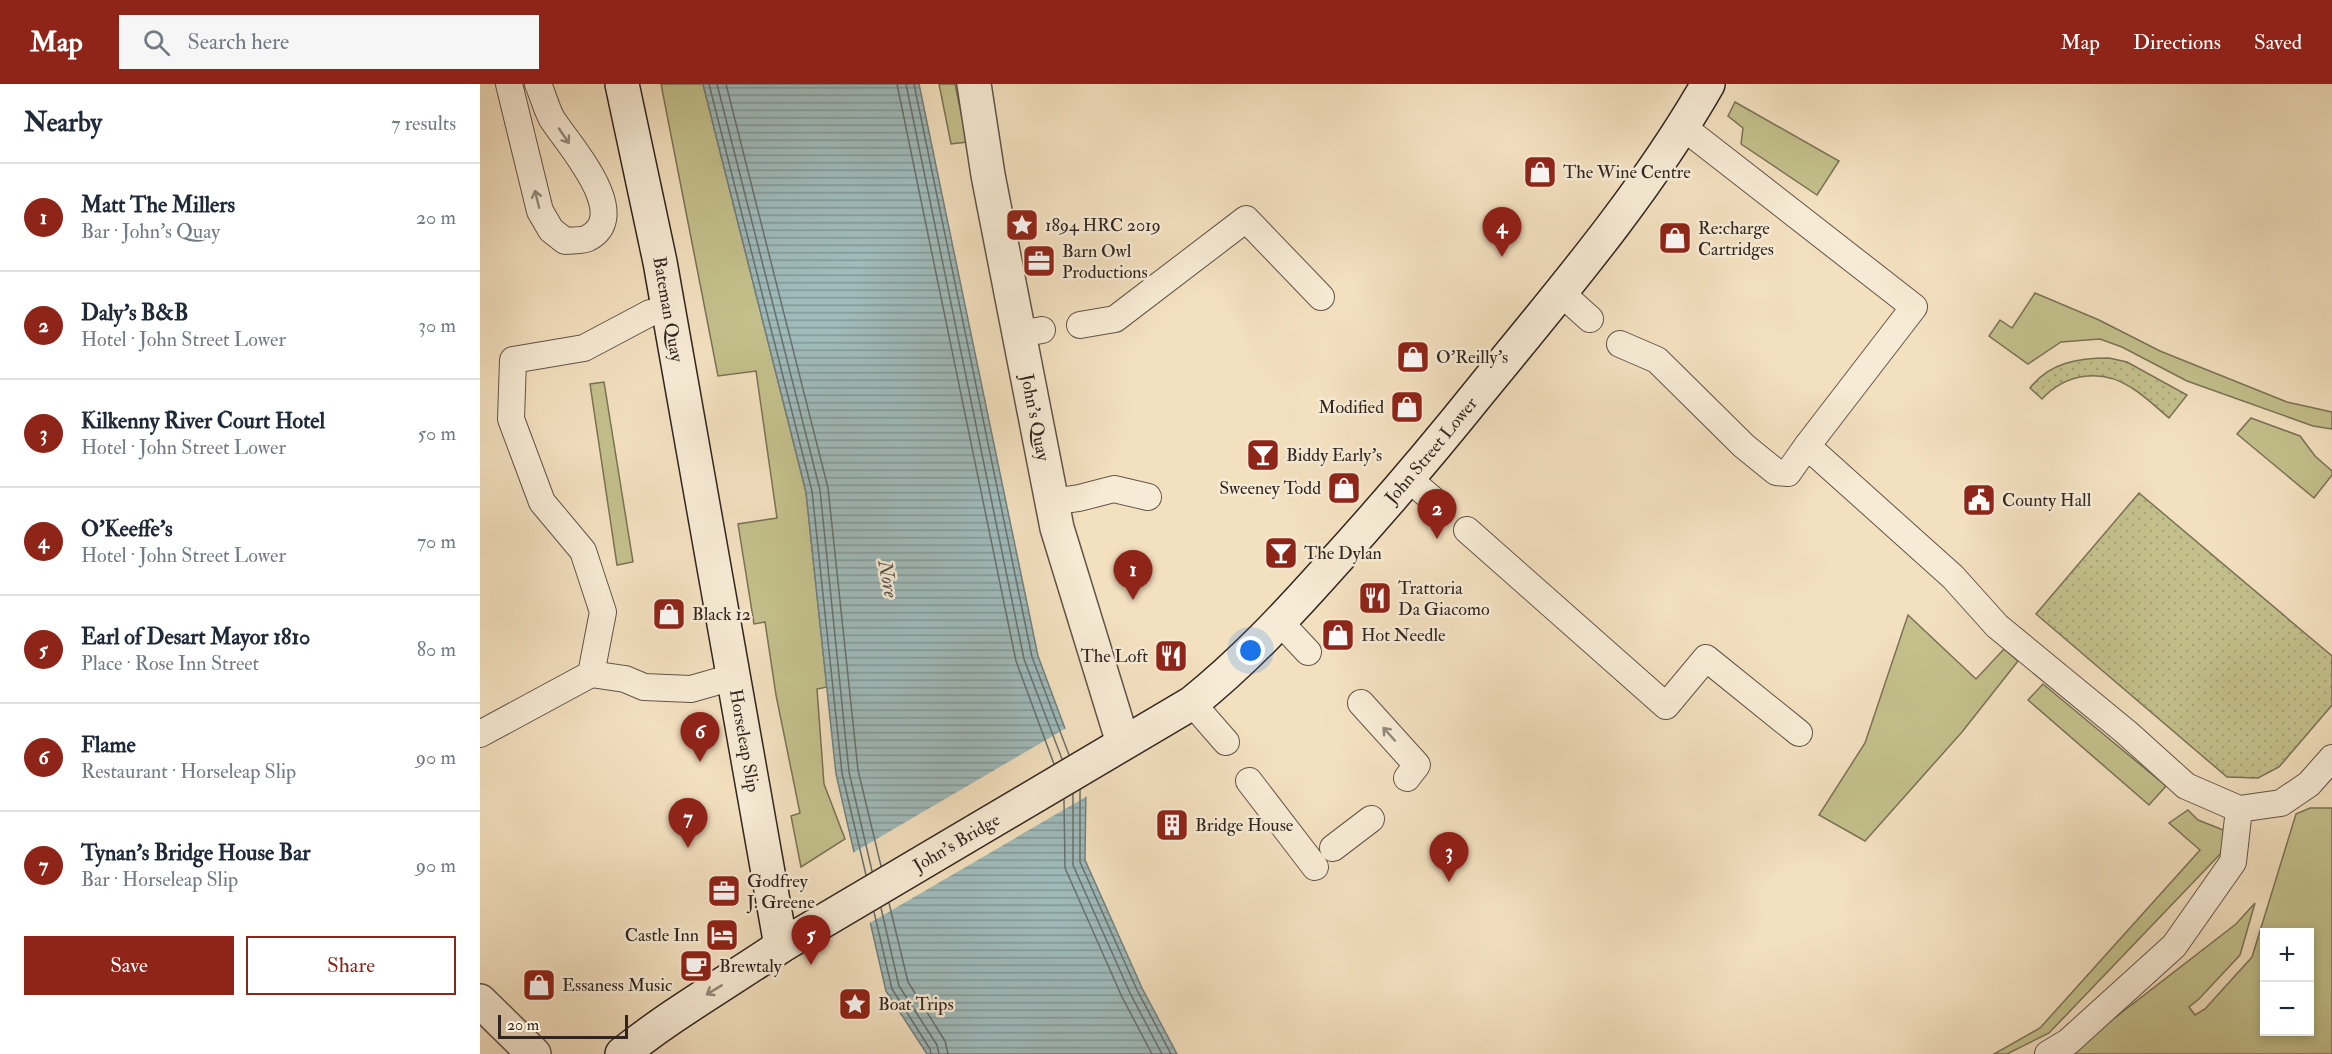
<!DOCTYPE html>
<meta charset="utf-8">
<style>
:root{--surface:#fff;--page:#f6f6f7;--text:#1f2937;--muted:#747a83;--line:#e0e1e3;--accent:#8f2418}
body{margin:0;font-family:"IM FELL Double Pica",serif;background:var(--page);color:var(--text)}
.controls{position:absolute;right:18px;bottom:18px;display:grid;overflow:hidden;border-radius:0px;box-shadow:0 3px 9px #0003}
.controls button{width:54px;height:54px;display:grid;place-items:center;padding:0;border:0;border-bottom:2px solid var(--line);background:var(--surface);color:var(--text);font:30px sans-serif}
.scale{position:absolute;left:18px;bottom:15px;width:130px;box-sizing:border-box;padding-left:6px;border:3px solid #322520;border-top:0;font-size:16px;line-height:21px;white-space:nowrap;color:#322520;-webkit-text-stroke:4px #f7ebd5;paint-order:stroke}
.you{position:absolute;left:771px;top:567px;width:21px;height:21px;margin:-15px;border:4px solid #fff;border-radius:50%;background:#1a73e8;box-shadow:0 0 0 9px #1a73e833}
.badge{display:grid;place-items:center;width:39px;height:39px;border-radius:50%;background:var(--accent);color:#fff;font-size:20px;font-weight:700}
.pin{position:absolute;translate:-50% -50px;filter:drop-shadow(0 2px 3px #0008)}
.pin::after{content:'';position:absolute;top:32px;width:21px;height:18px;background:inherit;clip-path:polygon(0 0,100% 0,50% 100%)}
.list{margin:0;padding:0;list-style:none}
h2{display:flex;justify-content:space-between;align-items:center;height:78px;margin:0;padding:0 24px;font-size:26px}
h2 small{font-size:20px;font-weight:400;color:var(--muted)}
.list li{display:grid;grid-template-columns:39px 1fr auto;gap:18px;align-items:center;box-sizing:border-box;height:108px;padding:0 24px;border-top:2px solid var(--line)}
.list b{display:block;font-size:22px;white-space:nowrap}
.list p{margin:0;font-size:20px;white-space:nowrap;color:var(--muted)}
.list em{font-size:20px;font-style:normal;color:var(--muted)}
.actions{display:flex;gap:12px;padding:18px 24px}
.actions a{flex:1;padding:14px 0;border:2px solid var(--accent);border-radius:0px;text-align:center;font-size:21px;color:var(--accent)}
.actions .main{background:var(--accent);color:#fff}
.icon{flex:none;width:33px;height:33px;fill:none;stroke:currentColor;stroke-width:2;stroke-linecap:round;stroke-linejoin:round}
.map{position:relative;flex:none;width:1852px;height:970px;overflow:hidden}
header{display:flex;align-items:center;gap:36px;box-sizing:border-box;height:84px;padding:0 30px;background:var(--accent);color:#fff}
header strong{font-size:28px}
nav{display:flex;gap:33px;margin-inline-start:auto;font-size:21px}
.search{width:420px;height:54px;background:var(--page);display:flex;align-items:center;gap:15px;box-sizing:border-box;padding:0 21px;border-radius:0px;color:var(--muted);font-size:22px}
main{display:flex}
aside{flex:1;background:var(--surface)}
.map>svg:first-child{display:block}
.grass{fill:#c3c08c;stroke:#7a7256;stroke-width:1.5;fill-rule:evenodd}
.garden{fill:url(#garden-dots);stroke:#7a7256;stroke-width:1.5}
.water{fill:url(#water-rules);stroke:#737f7d;stroke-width:1.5}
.pier{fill:#f3e0bf}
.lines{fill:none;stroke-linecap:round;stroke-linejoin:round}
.shore{stroke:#68706e;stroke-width:1.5}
.lane-casing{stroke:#625448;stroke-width:28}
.street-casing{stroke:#625448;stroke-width:36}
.secondary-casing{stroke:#322520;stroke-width:36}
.lane{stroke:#f7ebd5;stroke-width:26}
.street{stroke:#f7ebd5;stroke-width:33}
.secondary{stroke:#f7ebd5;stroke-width:33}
.oneway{stroke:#94887a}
.labels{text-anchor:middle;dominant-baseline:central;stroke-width:5;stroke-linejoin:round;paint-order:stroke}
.poi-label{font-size:18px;fill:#322520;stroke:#f7ebd5;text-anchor:start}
.street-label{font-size:18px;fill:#322520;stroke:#f7ebd5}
.water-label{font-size:20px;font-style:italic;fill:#53524e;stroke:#f7ebd5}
</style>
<header>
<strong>Map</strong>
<div class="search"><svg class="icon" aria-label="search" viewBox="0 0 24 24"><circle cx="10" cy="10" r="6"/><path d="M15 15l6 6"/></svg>Search here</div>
<nav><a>Map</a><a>Directions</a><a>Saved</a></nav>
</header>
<main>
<aside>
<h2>Nearby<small>7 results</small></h2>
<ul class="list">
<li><span class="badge">1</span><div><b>Matt The Millers</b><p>Bar · John's Quay</p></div><em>20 m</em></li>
<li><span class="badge">2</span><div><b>Daly's B&amp;B</b><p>Hotel · John Street Lower</p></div><em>30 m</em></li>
<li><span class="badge">3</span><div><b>Kilkenny River Court Hotel</b><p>Hotel · John Street Lower</p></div><em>50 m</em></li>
<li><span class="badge">4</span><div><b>O'Keeffe's</b><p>Hotel · John Street Lower</p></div><em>70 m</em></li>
<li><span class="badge">5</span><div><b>Earl of Desart Mayor 1810</b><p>Place · Rose Inn Street</p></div><em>80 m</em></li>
<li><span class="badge">6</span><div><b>Flame</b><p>Restaurant · Horseleap Slip</p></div><em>90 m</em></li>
<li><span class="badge">7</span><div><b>Tynan’s Bridge House Bar</b><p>Bar · Horseleap Slip</p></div><em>90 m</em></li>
</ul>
<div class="actions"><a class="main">Save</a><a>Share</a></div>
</aside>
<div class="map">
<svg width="1852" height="970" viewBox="0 0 1852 970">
<defs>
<pattern id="garden-dots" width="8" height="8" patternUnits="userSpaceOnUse" patternTransform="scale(1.5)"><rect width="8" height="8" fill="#c3c08c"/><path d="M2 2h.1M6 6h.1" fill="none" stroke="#a8a578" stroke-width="1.8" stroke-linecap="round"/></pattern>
<pattern id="water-rules" width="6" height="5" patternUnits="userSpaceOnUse" patternTransform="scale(1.5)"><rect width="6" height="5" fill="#9fbbbb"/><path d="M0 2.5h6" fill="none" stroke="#829898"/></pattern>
</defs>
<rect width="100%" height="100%" fill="#f3e0bf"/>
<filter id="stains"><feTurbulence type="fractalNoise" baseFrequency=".00333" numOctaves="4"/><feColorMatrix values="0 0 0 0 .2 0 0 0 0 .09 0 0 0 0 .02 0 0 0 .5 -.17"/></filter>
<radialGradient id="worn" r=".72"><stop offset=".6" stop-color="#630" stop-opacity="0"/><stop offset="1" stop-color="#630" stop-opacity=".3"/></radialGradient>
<!-- grass -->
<g class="grass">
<path d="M181,0h42l103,408 21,195 -10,2 7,95 21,55 -44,28 -10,-51 9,-3 -24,-118 -11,-73 -11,2 -16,-100 39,-6 -21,-147 -38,5z"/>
<path d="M459,0h16l12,58 -16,2z"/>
<path d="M1255,18l104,59 -22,34 -76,-51 2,-16 -15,-12z"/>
<path d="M1555,209l64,27 61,31 127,51 45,10v17l-19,-3 -126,-45 -65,-34 -22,-8 -39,3 -33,22 -39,-28 11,-16 12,8z"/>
<path d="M124,298l29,180 -16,3 -27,-181z"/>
<path d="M1771,334l49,18 15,20 17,15v4l-18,23 -77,-64z"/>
<path d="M1428,531l68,64 28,-30 14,12 -56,71 -97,109 -46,-26 46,-72z"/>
<path d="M1563,600l123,102 -17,19 -121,-105z"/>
<path d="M1830,724h22v246h-264l168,-130 19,-21 -15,52 -41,44 -10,8 6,8 10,-6 47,-52 44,-143zM1784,848h46v100h-46z"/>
<path d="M1708,726l10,10 28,11 1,16 -178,186 -42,21h-13l46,-26 160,-178 -31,-27z"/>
</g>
<!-- garden -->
<g class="garden">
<path d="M1629,274l18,4 60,33 -18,23c-12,-10 -24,-22 -37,-30 -30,-20 -66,-15 -90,11l-12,-11c20,-26 49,-30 79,-30z"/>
<path d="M1659,409l193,163v49l-53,62 -21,11 -31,-1 -191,-163z"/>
</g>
<!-- water -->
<path class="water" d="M223,0h216l119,572 48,129 -1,75 57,128 35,66h-250l-41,-63 -50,-217 -30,-282z"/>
<!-- pier -->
<path class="pier" d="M588,643l21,57v11l-221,129 -17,-70z"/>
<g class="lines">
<!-- shore -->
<g class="shore">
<path d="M229,0l103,407 30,282 24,102"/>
<path d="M237,0l103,406 29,282 23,99"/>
<path d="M246,0l102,404 30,282 23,96"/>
<path d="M417,0l119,577 38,103"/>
<path d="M426,0l118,575 38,100"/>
<path d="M434,0l118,573 37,98"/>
<path d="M600,706v72l57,128 34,64"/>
<path d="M593,710v71l57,128 32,61"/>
<path d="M584,716l1,68 57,129 30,57"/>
<path d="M409,819l19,79 37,59 3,13"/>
<path d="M401,824l18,78 38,59 2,9"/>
<path d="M394,828l18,77 38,60 1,5"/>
</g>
<defs>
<g id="lane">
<path d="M29,0l31,127 11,19 14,11c7,-1 18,0 23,-3 45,-23 -20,-94 -36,-119 -6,-11 -9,-24 -14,-35"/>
<path d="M1203,43l231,180 -107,139 146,131 44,49 129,106 60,54 53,23 42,-6 28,-19 23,-26"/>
<path d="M1080,208l30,27"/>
<path d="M600,241l35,-6 131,-100 75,78"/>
<path d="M539,250l23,-4"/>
<path d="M1140,260l37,16 87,86 32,26 12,1 19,-27"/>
<path d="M929,395l29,25"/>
<path d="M572,418l27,-4 35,-9 34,8"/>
<path d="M987,446l199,176 40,-48 93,75"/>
<path d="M800,538l28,30"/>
<path d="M111,590l34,5 19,8 47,2 42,-12"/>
<path d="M712,619l34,39"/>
<path d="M881,619l56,62 -10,13"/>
<path d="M0,650l111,-60 12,-62 -20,-61 -41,-49 -31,-83 2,-59 71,-12 66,-35 18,-3"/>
<path d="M769,697l66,86"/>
<path d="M853,764l38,-29"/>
<path d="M1568,970l20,-12 106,-96 59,-84 6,-53"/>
</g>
<g id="street">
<path id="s1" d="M494,0l14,91 69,353 66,215"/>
<path d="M0,917l54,53"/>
</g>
<g id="secondary">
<path id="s2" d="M142,0l38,178 121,684"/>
<path id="s3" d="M142,970c50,-40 106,-72 159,-108l411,-243c50,-40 93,-86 136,-134 53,-58 104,-118 153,-179 80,-98 164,-196 227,-306"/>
</g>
</defs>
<!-- lane casing -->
<use href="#lane" class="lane-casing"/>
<!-- street casing -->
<use href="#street" class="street-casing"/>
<!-- secondary casing -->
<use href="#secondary" class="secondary-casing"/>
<!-- lane -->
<use href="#lane" class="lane"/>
<!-- street -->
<use href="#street" class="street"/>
<!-- secondary -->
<use href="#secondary" class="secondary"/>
</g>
<!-- one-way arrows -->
<defs><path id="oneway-shaft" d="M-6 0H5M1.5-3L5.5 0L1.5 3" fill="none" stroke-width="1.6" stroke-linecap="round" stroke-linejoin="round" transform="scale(1.5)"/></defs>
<g class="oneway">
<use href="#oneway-shaft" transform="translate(84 52) rotate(56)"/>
<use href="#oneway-shaft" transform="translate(57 115) rotate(-104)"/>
<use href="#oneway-shaft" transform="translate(909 650) rotate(-132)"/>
<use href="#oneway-shaft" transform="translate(234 906) rotate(149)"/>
</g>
<!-- icons -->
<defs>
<symbol id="shop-square" viewBox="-11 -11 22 22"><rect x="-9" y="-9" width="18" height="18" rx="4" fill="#8f2418" stroke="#f7ebd5"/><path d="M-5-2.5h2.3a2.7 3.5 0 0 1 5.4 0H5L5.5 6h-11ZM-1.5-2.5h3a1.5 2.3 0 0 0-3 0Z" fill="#fff"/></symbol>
<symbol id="sight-square" viewBox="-11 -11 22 22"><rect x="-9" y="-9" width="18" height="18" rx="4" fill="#8f2418" stroke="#f7ebd5"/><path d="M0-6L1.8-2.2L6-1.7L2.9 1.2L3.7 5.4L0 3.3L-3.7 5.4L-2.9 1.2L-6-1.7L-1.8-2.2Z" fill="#fff"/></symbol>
<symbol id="office-square" viewBox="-11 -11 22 22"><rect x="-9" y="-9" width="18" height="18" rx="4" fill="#8f2418" stroke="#f7ebd5"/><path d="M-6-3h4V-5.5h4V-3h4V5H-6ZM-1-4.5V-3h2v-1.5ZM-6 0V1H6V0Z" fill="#fff"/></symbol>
<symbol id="bar-square" viewBox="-11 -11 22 22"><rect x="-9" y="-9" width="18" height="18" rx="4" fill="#8f2418" stroke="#f7ebd5"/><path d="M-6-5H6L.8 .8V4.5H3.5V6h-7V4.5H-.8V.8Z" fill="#fff"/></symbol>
<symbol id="civic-square" viewBox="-11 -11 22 22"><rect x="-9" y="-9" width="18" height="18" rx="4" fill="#8f2418" stroke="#f7ebd5"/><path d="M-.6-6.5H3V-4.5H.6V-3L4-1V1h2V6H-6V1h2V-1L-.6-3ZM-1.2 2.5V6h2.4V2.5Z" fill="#fff"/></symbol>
<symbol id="restaurant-square" viewBox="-11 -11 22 22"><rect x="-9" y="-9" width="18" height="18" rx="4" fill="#8f2418" stroke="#f7ebd5"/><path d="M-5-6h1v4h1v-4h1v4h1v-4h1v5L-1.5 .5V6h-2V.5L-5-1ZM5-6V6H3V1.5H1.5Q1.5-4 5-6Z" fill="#fff"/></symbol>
<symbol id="building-square" viewBox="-11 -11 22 22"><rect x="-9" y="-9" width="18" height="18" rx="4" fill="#8f2418" stroke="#f7ebd5"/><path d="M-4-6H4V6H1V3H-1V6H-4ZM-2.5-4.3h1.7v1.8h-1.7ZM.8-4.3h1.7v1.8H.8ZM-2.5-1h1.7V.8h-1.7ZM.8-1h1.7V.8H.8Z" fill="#fff"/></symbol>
<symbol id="hotel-square" viewBox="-11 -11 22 22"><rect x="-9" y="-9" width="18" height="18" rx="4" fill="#8f2418" stroke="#f7ebd5"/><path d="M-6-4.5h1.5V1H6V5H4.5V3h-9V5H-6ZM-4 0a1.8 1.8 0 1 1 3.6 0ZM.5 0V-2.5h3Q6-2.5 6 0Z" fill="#fff"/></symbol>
<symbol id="cafe-square" viewBox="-11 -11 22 22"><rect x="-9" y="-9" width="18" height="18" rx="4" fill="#8f2418" stroke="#f7ebd5"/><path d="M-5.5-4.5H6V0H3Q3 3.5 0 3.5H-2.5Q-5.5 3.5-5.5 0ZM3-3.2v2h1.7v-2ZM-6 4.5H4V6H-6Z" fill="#fff"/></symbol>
</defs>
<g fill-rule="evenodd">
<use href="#shop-square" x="1041" y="69" width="38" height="38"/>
<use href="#sight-square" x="523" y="122" width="38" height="38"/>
<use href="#shop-square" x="1176" y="135" width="38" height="38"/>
<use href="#office-square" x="540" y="158" width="38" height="38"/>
<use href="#shop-square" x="914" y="254" width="38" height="38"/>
<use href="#shop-square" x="908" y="304" width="38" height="38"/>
<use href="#bar-square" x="764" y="352" width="38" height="38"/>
<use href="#shop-square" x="845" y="385" width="38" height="38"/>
<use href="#civic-square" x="1480" y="397" width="38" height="38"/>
<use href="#bar-square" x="782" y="450" width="38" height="38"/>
<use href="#restaurant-square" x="876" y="495" width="38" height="38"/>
<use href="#shop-square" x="170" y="511" width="38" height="38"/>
<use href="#shop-square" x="839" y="532" width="38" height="38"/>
<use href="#restaurant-square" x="672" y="553" width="38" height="38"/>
<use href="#building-square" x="673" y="722" width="38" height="38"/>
<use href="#office-square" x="225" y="788" width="38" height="38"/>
<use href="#hotel-square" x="223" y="832" width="38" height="38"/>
<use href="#cafe-square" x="197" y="863" width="38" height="38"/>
<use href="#shop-square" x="40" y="882" width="38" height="38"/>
<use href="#sight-square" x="356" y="901" width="38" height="38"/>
</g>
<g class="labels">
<!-- poi labels -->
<g class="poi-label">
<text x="1083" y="88">The Wine Centre</text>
<text x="565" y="141">1894 HRC 2019</text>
<text x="1218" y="144">Re:charge<tspan x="1218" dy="21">Cartridges</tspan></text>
<text x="582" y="167">Barn Owl<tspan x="582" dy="21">Productions</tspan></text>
<text x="956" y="273">O'Reilly's</text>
<text x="904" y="323" text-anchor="end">Modified</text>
<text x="806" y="371">Biddy Early's</text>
<text x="841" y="404" text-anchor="end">Sweeney Todd</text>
<text x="1522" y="416">County Hall</text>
<text x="824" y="469">The Dylan</text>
<text x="918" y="504">Trattoria<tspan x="918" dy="21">Da Giacomo</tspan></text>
<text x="212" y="530">Black 12</text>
<text x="881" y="551">Hot Needle</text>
<text x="668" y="572" text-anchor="end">The Loft</text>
<text x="715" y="741">Bridge House</text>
<text x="267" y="797">Godfrey<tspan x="267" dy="21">J. Greene</tspan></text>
<text x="219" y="851" text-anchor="end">Castle Inn</text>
<text x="239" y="882">Brewtaly</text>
<text x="82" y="901">Essaness Music</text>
<text x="398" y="920">Boat Trips</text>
</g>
<!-- street labels -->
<g class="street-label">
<text stroke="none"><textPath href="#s2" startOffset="230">Bateman Quay</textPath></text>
<text stroke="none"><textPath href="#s1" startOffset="339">John's Quay</textPath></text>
<text stroke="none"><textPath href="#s3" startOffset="1018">John Street Lower</textPath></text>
<text stroke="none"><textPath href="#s2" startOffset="668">Horseleap Slip</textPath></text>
<text stroke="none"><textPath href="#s3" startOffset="396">John's Bridge</textPath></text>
</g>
<!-- water labels -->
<g class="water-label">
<text transform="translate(408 495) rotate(80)">Nore</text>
</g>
</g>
<rect width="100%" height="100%" filter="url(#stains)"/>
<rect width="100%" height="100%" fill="url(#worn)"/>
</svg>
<div class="controls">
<button>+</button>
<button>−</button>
</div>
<div class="scale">20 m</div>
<div class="you"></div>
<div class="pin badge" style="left:653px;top:516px">1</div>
<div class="pin badge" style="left:957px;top:455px">2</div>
<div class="pin badge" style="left:969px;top:798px">3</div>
<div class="pin badge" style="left:1022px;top:173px">4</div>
<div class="pin badge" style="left:331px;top:881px">5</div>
<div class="pin badge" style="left:220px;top:678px">6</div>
<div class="pin badge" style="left:208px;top:764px">7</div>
</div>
</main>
